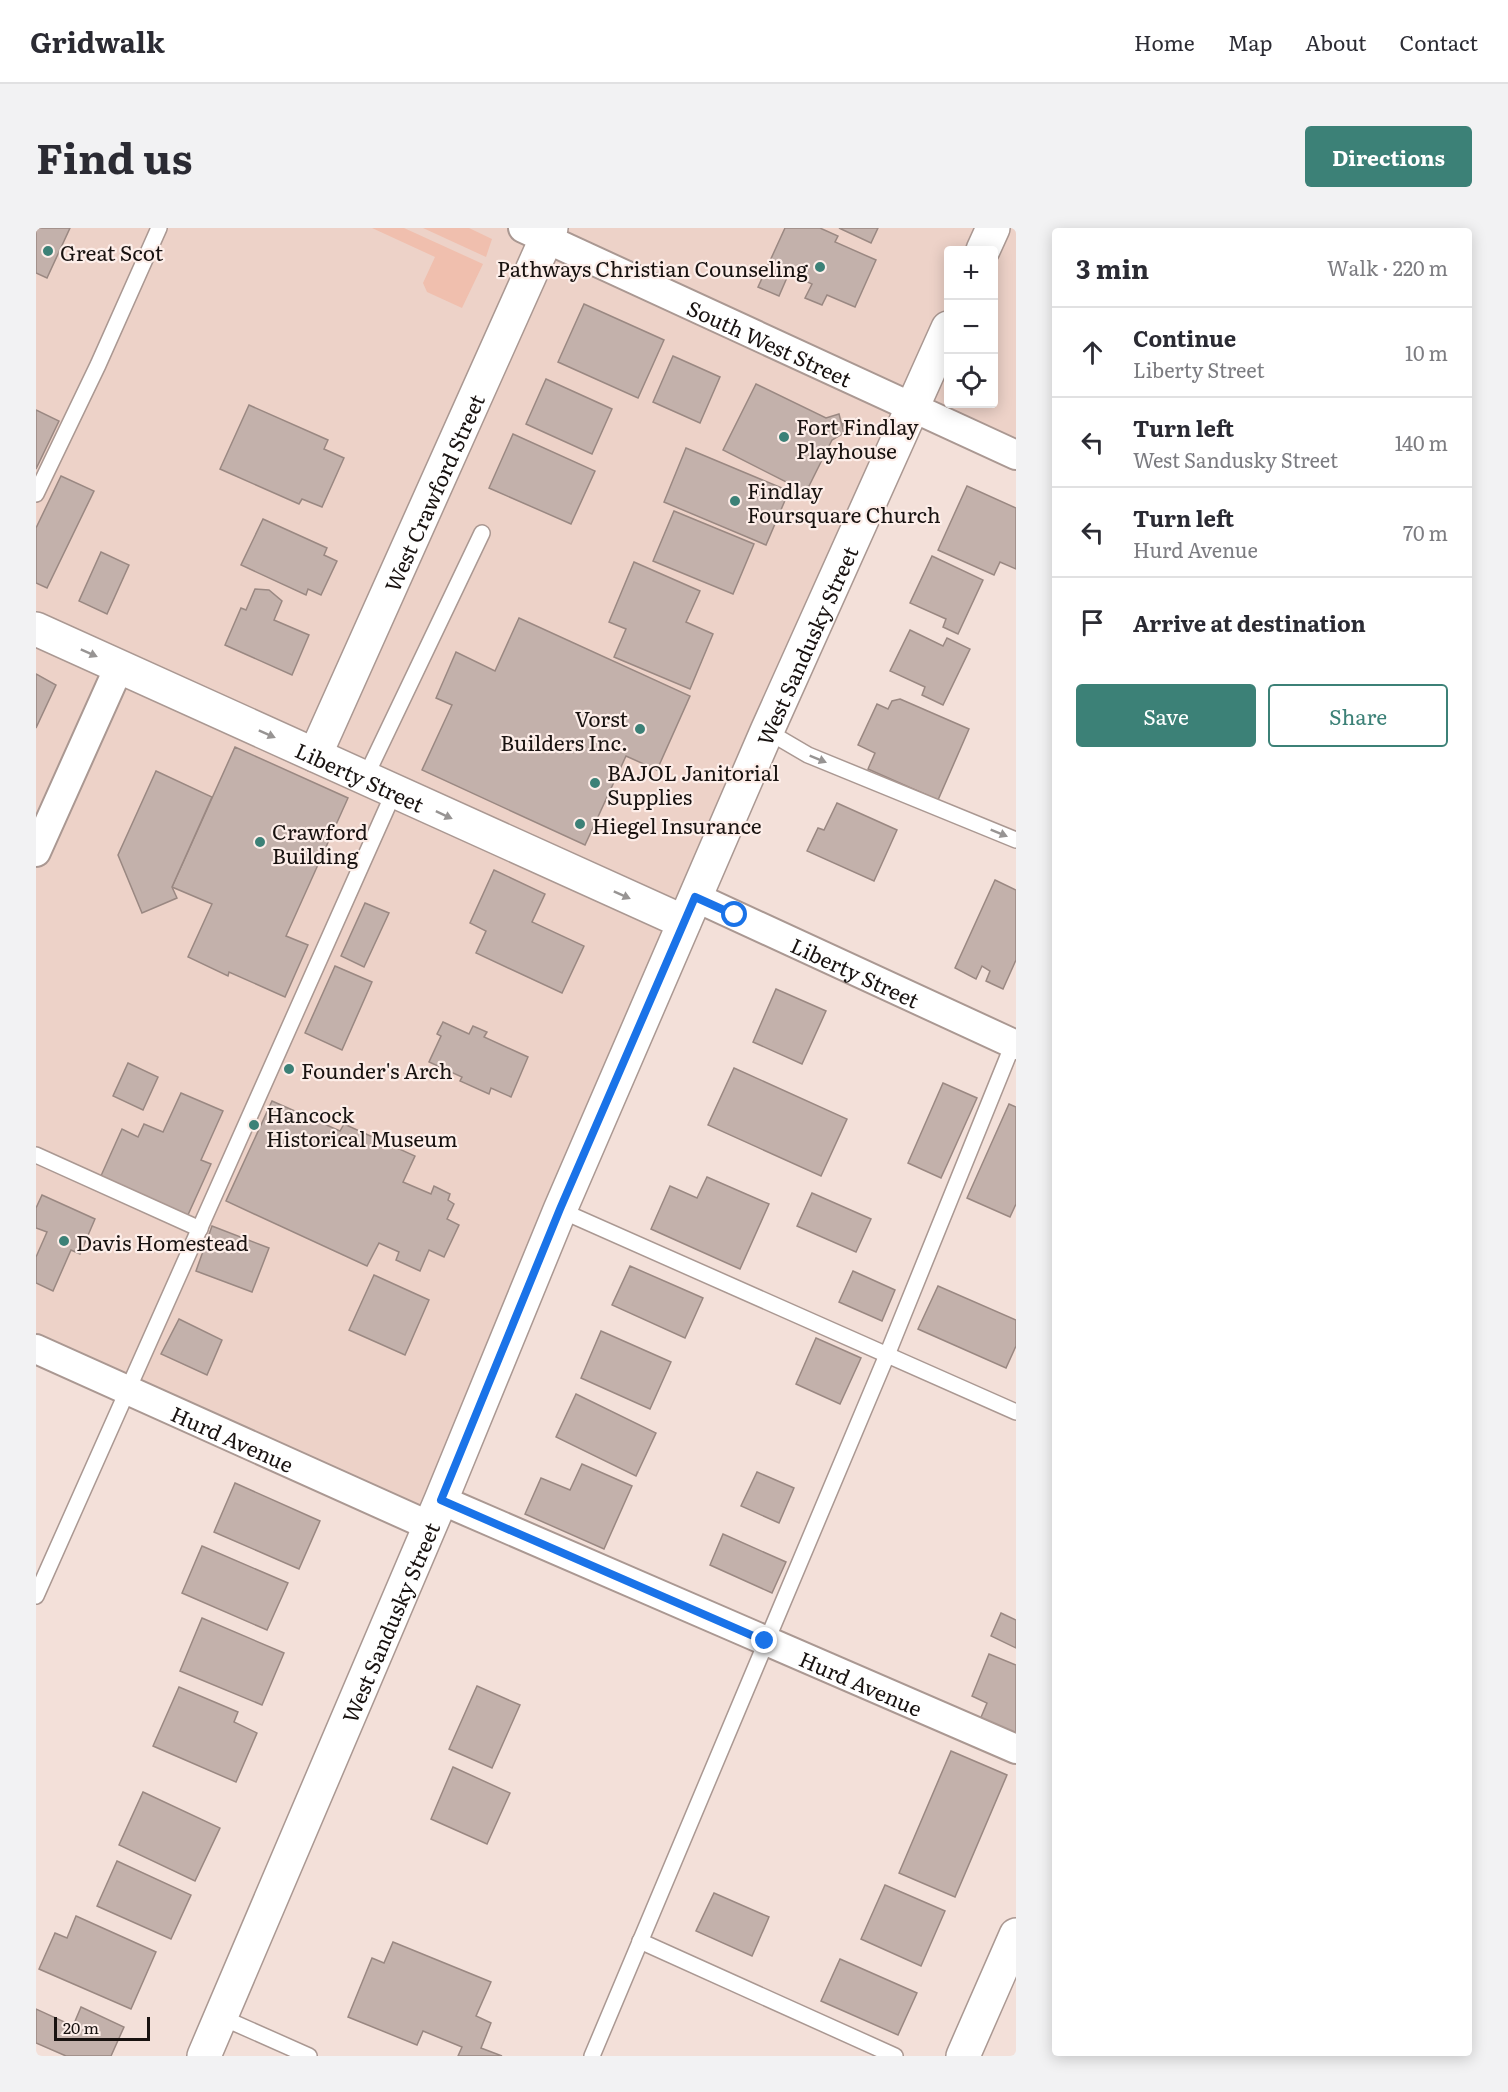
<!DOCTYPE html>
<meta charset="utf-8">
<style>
:root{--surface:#fff;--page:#f2f2f3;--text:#2b2b33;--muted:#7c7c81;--line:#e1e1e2;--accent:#3c8177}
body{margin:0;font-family:Literata,serif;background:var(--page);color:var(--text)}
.controls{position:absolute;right:18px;top:18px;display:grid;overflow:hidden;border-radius:6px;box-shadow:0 3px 15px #0003}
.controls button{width:54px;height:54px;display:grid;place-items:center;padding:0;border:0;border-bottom:2px solid var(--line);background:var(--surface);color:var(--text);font:30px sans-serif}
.scale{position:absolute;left:18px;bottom:15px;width:96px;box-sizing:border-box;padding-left:6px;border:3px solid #181210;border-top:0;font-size:16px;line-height:21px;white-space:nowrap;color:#181210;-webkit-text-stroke:4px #fdeee9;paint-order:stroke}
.stop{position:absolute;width:18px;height:18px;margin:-14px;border:4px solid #1a73e8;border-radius:50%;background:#fff}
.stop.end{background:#1a73e8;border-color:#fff;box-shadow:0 2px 6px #0008}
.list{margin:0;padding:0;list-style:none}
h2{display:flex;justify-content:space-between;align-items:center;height:78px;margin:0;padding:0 24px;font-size:26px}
h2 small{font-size:20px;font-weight:400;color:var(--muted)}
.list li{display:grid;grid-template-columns:39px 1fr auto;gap:18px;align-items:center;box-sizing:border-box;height:90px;padding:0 24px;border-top:2px solid var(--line)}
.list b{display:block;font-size:22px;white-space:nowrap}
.list p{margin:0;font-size:20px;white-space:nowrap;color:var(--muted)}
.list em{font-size:20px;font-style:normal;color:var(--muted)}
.actions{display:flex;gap:12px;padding:18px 24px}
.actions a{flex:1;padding:14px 0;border:2px solid var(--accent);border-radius:6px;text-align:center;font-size:21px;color:var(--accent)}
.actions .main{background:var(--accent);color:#fff}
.icon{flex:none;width:33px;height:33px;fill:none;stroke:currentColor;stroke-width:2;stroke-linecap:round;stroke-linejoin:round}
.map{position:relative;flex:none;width:980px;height:1828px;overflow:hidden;border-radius:6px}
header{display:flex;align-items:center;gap:36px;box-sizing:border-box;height:84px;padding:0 30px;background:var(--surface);border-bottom:2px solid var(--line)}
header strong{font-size:28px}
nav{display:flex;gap:33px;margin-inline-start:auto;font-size:21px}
.intro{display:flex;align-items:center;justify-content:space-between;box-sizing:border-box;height:144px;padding:0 36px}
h1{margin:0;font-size:42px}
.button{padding:15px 27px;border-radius:6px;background:var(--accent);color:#fff;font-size:21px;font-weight:700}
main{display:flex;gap:36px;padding:0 36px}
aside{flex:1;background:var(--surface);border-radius:6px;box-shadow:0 3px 15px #0003}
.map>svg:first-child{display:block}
.built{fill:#edd2c8;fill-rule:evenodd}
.green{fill:#f0bfae}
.building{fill:#c3b1ab;stroke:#9a8882;stroke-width:1.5}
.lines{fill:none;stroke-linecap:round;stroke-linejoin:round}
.lane-casing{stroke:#aa9892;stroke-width:18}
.street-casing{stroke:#aa9892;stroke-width:32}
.secondary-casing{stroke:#aa9892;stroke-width:36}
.path{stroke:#988a85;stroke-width:4;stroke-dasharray:3 4.5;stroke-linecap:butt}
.lane{stroke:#fff;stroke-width:15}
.street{stroke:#fff;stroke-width:28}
.secondary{stroke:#fff;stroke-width:33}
.oneway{fill:#979493}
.route{stroke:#1a73e8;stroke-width:8}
.poi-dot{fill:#3c8177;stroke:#fdeee9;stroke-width:2}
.labels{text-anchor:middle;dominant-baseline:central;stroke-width:4.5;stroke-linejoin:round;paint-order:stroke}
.poi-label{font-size:21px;fill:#181210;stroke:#fdeee9;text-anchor:start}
.street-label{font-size:21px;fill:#181210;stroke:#fdeee9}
</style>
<header>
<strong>Gridwalk</strong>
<nav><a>Home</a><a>Map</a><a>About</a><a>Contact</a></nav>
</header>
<div class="intro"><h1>Find us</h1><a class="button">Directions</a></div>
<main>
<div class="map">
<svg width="980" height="1828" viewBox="0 0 980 1828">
<rect width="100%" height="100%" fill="#f3e0d9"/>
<!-- built -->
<path class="built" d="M0,0h980v227l-103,-47 -483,1118 -394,-177zM912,22h46v154h-46z"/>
<!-- green -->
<g class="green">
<path d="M336,0h32l79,36 -21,44 -35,-16 -4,-9 12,-26z"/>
<path d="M387,0h46l23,11 -6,18z"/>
</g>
<!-- building -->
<g class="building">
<path d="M0,0h34l-23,50 -11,-5z"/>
<path d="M749,0h35l18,8 -3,6 41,18 -21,47 -28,-12 -5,10 -17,-7 7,-14 -23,-11 -10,23 -21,-9z"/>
<path d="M803,0h39l-7,15z"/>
<path d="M548,76l80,36 -26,58 -80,-36z"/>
<path d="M637,128l47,21 -20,46 -47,-21z"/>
<path d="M510,151l66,30 -20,45 -66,-30z"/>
<path d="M720,156l70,34 13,-4 5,19 -12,7 -26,52 -83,-42z"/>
<path d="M213,177l79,35 -4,9 20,9 -22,49 -20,-8 -3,5 -79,-35z"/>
<path d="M0,182l23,11 -23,48z"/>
<path d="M477,206l82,37 -24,53 -82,-36z"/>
<path d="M650,220l103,43 -23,54 -102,-43z"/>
<path d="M25,248l33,15 -47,97 -11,-5v-55z"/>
<path d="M931,258l49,22v61l-16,-7 -6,13 -56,-25z"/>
<path d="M638,283l80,33 -21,50 -80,-33z"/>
<path d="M227,291l64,29 -3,7 13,6 -16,34 -13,-6 -2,6 -65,-30z"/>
<path d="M65,324l28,13 -22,49 -28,-13z"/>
<path d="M896,328l51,24 -25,54 -15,-7 3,-8 -36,-16z"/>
<path d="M598,334l66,29 -14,31 27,12 -23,55 -76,-32 12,-28 -17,-7z"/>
<path d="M219,361l14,1 13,11 -8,19 35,15 -17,40 -67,-30 16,-37 5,2z"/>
<path d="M483,390l171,78 -33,74 -31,-14 -41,89 -163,-75 30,-65 -16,-7 20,-46 39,19z"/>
<path d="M874,402l33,16 4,-8 23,11 -27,56 -21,-10 3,-8 -35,-16z"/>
<path d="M0,446l20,11 -20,43z"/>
<path d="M864,471l69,30 -31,71 -70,-31 7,-16 -17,-8 19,-41 11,5 4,-8z"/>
<path d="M199,519l113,51 -62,138 22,9 -23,52 -56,-25 -1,4 -40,-19 24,-53 -40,-17z"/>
<path d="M120,543l56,26 -40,90 5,11 -35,15 -24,-58z"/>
<path d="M801,575l60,27 -23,51 -67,-30 11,-23 6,2z"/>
<path d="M458,642l51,24 -13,28 52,24 -22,47 -86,-40 10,-22 -16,-8z"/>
<path d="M959,652l21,10v70l-13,29 -17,-8 4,-10 -8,-5 -6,13 -21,-11z"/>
<path d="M329,675l24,10 -25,54 -23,-11z"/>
<path d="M299,738l37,16 -30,68 -37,-17z"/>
<path d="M740,761l50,22 -24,53 -49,-22z"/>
<path d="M407,794l26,12 4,-8 14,6 -3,5 44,20 -17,40 -20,-9 -2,6 -29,-13 2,-4 -33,-15 12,-26 -4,-2z"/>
<path d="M92,835l30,14 -15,33 -30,-14z"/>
<path d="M698,840l113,51 -26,57 -113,-51z"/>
<path d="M907,855l34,15 -36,80 -33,-15z"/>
<path d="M145,865l42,18 -22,49 10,4 -24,53 -87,-39 22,-49 16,8 6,-13 19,8z"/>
<path d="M236,873l68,30 4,-7 71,32 -12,26 28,12 3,-8 16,8 -2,6 6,4 -7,15 12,6 -15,32 -15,-7 -9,21 -24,-11 3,-8 -20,-9 -12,23 -141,-65z"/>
<path d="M973,876l7,3v97l-6,13 -43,-19z"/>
<path d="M671,949l62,27 -29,65 -89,-40 19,-43 27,12z"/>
<path d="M776,965l59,26 -15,33 -59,-26z"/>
<path d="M6,967l53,24 -15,35 -9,-4 -18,41 -17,-8v-26l11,-25 -11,-4v-20z"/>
<path d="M176,998l57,22 -17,44 -56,-21z"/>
<path d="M594,1038l73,32 -18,40 -73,-33z"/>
<path d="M817,1043l42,19 -13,31 -43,-19z"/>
<path d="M338,1047l55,25 -24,55 -56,-25z"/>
<path d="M902,1058l78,34v26l-10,22 -88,-39z"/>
<path d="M143,1091l43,21 -15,35 -46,-21z"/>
<path d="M565,1103l70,31 -21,47 -69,-31z"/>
<path d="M780,1110l45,20 -21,46 -44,-20z"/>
<path d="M540,1166l80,39 -20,43 -80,-39z"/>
<path d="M546,1236l50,22 -28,63 -79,-35 16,-36 29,12z"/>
<path d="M721,1244l37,16 -15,35 -38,-17z"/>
<path d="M199,1255l85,38 -21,48 -85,-37z"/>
<path d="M687,1306l63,28 -14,31 -62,-28z"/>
<path d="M166,1318l86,37 -21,47 -85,-37z"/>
<path d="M965,1385l15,7v28l-25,-12z"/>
<path d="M166,1390l82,35 -22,52 -82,-34z"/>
<path d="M953,1426l27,11v73l-37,-16 8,-19 -15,-7z"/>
<path d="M441,1458l43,19 -28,63 -43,-19z"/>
<path d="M143,1459l59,25 -4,10 23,11 -21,49 -83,-36z"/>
<path d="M915,1523l56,24 -52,122 -56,-24z"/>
<path d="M417,1539l57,26 -23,51 -56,-25z"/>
<path d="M107,1564l77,36 -25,53 -76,-36z"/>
<path d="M81,1633l74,34 -20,44 -74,-33z"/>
<path d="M849,1657l60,26 -24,55 -60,-27z"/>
<path d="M678,1665l55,24 -17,39 -56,-25z"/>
<path d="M40,1688l80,36 -25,57 -92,-40 16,-36 12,5z"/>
<path d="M357,1714l98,40 -15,34 15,7 -10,25 21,8h-44l4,-9 -39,-16 -6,14 -69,-28 24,-59 12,5z"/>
<path d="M804,1731l77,34 -19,42 -77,-34z"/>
<path d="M45,1779l43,20 -13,29h-45l-30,-13v-34l37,17z"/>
</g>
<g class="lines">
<defs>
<g id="lane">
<path d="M0,266l62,-129 61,-137"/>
<path d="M731,503l41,24 208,85"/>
<path d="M329,550l117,-245"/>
<path d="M0,927l164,74"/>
<path d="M524,982l456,202"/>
<path d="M0,1368l358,-804"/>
<path d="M604,1713l255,115"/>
<path d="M185,1789l88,39"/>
<path d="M556,1828l295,-701 126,-311"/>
</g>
<g id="street">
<path id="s1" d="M487,0l493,227"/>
<path d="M0,624l83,-185"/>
<path id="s2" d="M659,669l321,148"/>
<path id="s3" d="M0,1121l394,177"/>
<path id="s4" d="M405,1272l575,249"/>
</g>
<g id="secondary">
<path d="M947,22l10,-22"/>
<path id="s5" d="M0,401l648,293"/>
<path id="s6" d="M279,527l236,-527"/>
<path id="s7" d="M168,1828l237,-556 119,-290 207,-479 181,-403"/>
<path d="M927,1828l53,-121"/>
</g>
</defs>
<!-- lane casing -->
<use href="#lane" class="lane-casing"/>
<!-- street casing -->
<use href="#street" class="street-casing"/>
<!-- secondary casing -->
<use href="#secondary" class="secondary-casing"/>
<!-- path -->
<path class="path" d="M806,197l19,-7"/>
<!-- lane -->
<use href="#lane" class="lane"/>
<!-- street -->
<use href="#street" class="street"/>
<!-- secondary -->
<use href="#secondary" class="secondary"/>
</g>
<!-- one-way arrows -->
<defs><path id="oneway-solid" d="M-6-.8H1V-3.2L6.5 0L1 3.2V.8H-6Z" transform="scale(1.5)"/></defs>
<g class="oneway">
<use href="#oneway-solid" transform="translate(53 425) rotate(24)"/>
<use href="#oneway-solid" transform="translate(231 506) rotate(24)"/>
<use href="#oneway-solid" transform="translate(782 531) rotate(22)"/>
<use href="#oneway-solid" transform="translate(408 587) rotate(25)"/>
<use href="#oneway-solid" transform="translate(963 605) rotate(22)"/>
<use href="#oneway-solid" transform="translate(586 667) rotate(24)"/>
</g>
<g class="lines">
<!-- route -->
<path class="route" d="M699,687l-40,-18 -135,312 -119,291 324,141"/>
</g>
<!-- markers -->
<g class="poi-dot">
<circle cx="12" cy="23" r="6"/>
<circle cx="784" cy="39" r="6"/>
<circle cx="748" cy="209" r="6"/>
<circle cx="699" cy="273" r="6"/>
<circle cx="604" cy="501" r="6"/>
<circle cx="559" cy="555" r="6"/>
<circle cx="544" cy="596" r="6"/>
<circle cx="224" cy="614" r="6"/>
<circle cx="253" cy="841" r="6"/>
<circle cx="218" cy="897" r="6"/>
<circle cx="28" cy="1013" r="6"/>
</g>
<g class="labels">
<!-- poi labels -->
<g class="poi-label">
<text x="24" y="23">Great Scot</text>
<text x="772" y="39" text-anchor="end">Pathways Christian Counseling</text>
<text x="760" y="197">Fort Findlay<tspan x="760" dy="24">Playhouse</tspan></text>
<text x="711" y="261">Findlay<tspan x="711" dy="24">Foursquare Church</tspan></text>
<text x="592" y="489" text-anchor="end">Vorst<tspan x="592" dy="24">Builders Inc.</tspan></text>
<text x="571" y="543">BAJOL Janitorial<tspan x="571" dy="24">Supplies</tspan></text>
<text x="556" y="596">Hiegel Insurance</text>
<text x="236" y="602">Crawford<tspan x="236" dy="24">Building</tspan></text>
<text x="265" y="841">Founder's Arch</text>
<text x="230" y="885">Hancock<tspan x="230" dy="24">Historical Museum</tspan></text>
<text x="40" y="1013">Davis Homestead</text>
</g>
<!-- street labels -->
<g class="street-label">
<text stroke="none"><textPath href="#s1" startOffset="272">South West Street</textPath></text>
<text stroke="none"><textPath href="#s6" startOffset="288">West Crawford Street</textPath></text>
<text stroke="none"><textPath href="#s7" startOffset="1534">West Sandusky Street</textPath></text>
<text stroke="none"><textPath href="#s5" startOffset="356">Liberty Street</textPath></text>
<text stroke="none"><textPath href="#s2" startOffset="177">Liberty Street</textPath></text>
<text stroke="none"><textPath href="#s3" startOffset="216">Hurd Avenue</textPath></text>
<text stroke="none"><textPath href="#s7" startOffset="472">West Sandusky Street</textPath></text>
<text stroke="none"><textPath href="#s4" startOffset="458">Hurd Avenue</textPath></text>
</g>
</g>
</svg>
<div class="controls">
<button>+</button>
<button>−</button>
<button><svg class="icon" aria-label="locate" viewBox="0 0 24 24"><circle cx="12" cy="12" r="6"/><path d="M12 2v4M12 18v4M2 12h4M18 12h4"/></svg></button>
</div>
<div class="scale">20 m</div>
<div class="stop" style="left:699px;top:687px"></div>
<div class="stop end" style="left:729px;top:1413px"></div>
</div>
<aside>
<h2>3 min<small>Walk · 220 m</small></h2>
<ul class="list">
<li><svg class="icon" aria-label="ahead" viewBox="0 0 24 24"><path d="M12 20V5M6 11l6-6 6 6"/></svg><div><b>Continue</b><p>Liberty Street</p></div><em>10 m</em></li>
<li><svg class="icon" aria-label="left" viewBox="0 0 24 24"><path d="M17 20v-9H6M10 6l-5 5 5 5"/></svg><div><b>Turn left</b><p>West Sandusky Street</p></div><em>140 m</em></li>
<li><svg class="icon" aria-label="left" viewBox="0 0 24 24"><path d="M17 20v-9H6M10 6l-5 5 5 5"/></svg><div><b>Turn left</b><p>Hurd Avenue</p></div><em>70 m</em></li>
<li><svg class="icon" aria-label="arrive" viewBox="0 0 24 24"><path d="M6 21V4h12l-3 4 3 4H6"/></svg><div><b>Arrive at destination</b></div></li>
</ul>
<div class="actions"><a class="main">Save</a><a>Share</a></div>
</aside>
</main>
